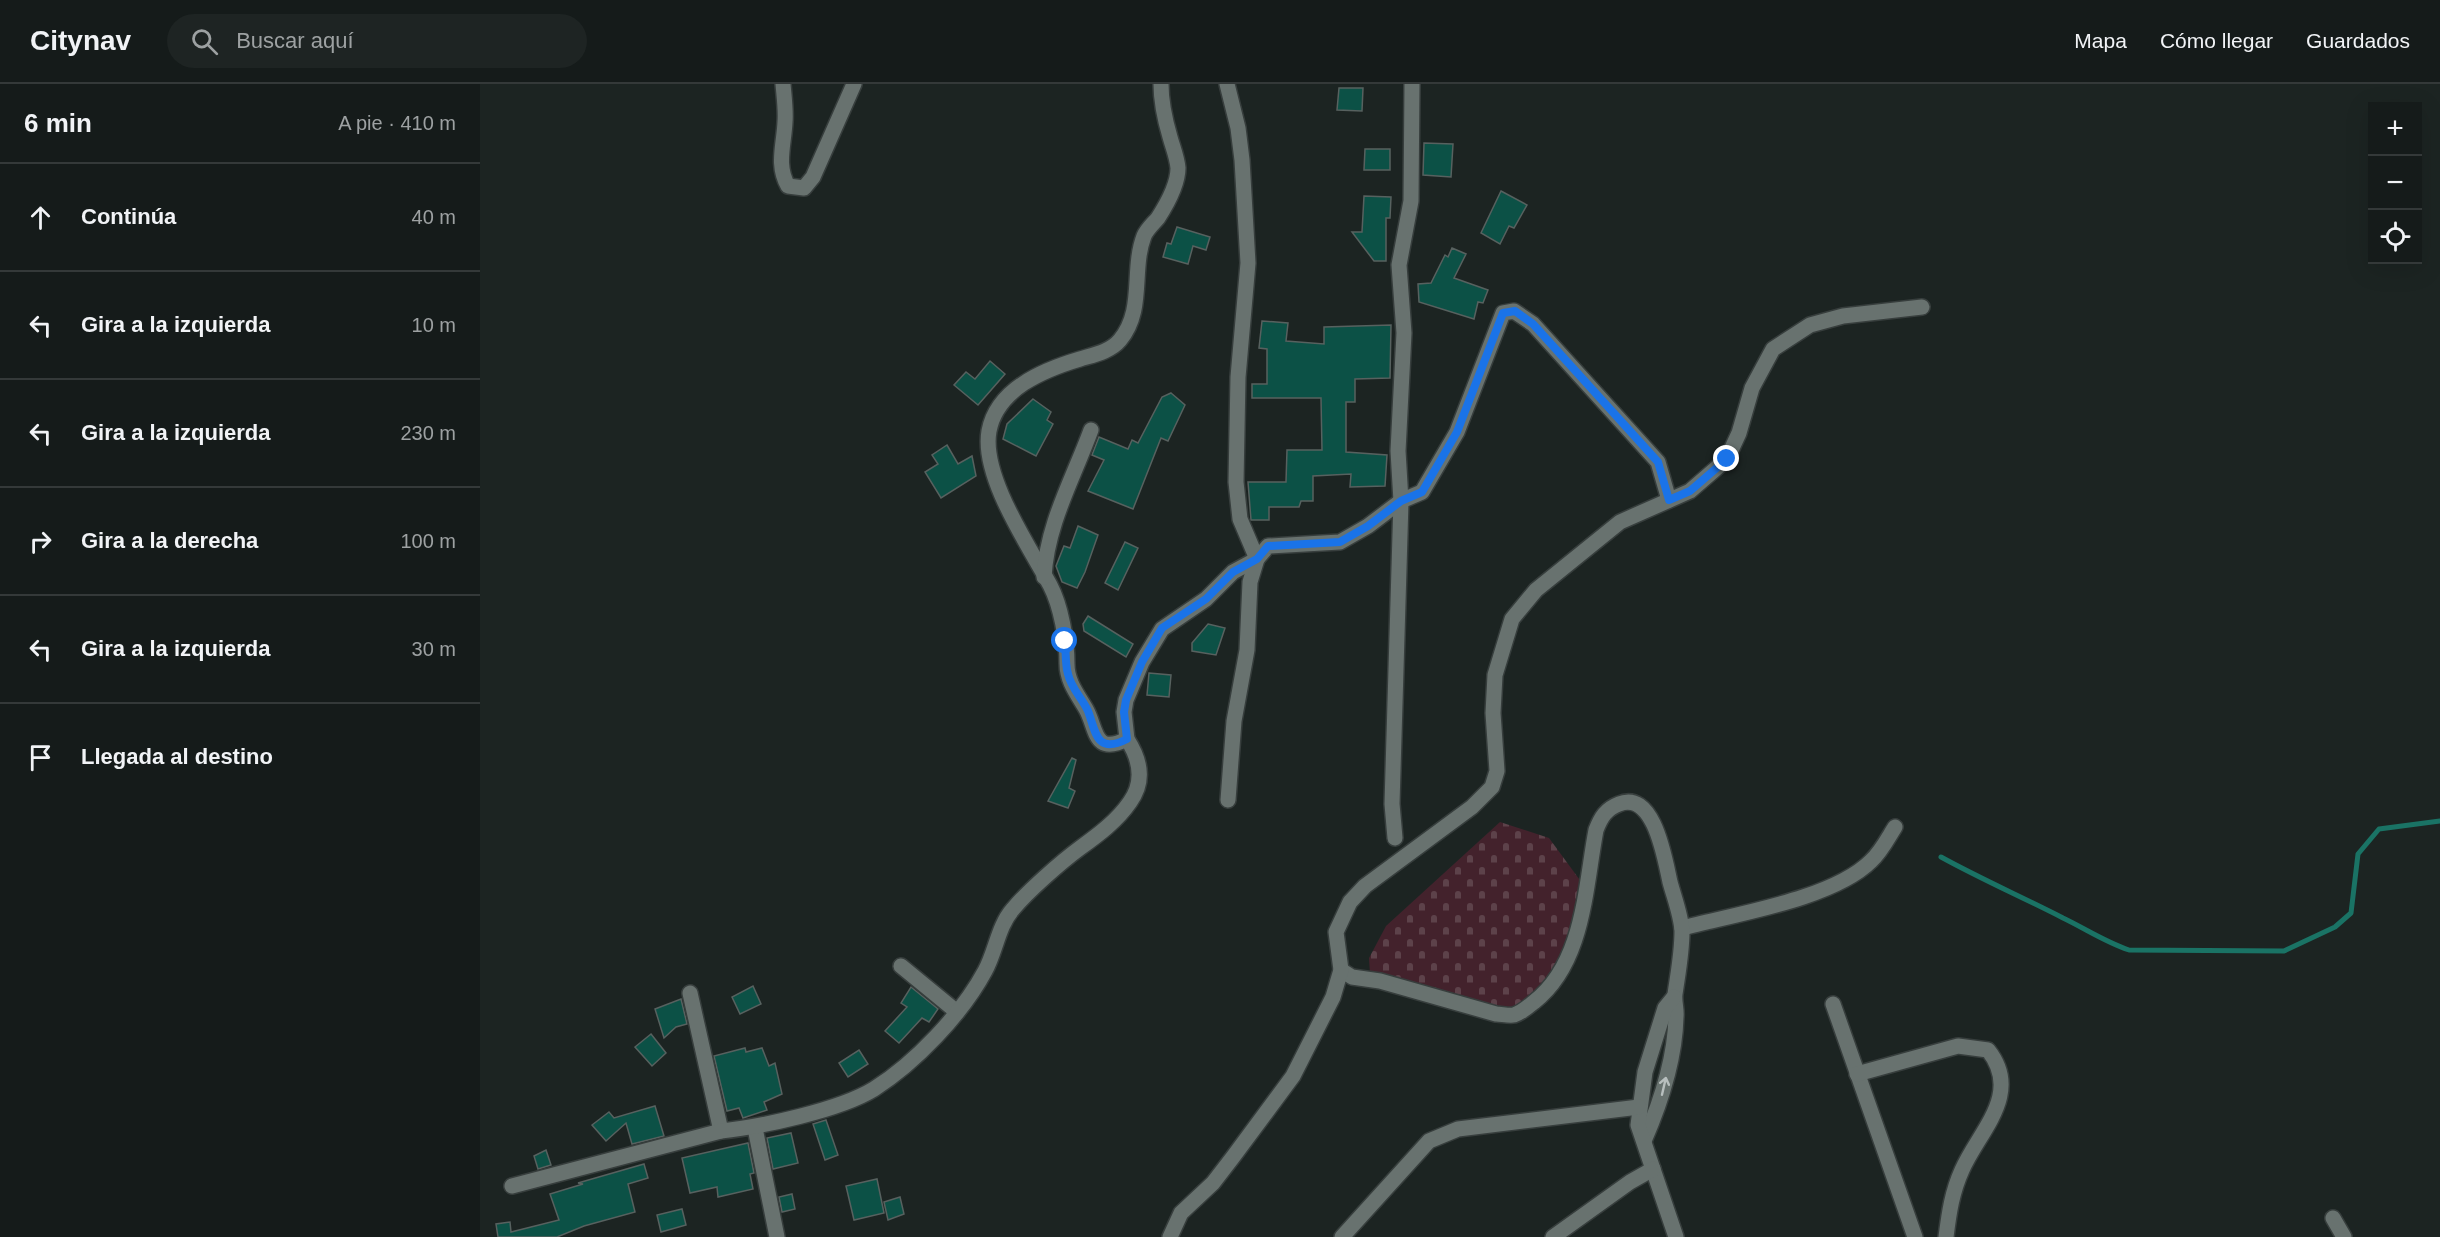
<!DOCTYPE html>
<html lang="es">
<meta charset="utf-8">
<style>
:root{--surface:#151b1a;--page:#1e2423;--text:#f1f3f6;--muted:#9da1a2;--line:#343939}
body{margin:0;font-family:Helvetica,sans-serif;background:var(--page);color:var(--text)}
.controls{position:absolute;right:18px;top:18px;display:grid;overflow:hidden;border-radius:0px;box-shadow:0 6px 24px #0002}
.controls button{width:54px;height:54px;display:grid;place-items:center;padding:0;border:0;border-bottom:2px solid var(--line);background:var(--surface);color:var(--text);font:30px sans-serif}
.stop{position:absolute;width:18px;height:18px;margin:-14px;border:4px solid #1a73e8;border-radius:50%;background:#fff}
.stop.end{background:#1a73e8;border-color:#fff;box-shadow:0 2px 6px #0008}
.list{margin:0;padding:0;list-style:none}
h2{display:flex;justify-content:space-between;align-items:center;height:78px;margin:0;padding:0 24px;font-size:26px}
h2 small{font-size:20px;font-weight:400;color:var(--muted)}
.list li{display:grid;grid-template-columns:39px 1fr auto;gap:18px;align-items:center;box-sizing:border-box;height:108px;padding:0 24px;border-top:2px solid var(--line)}
.list b{display:block;font-size:22px;white-space:nowrap}
.list em{font-size:20px;font-style:normal;color:var(--muted)}
.icon{flex:none;width:33px;height:33px;fill:none;stroke:currentColor;stroke-width:2;stroke-linecap:round;stroke-linejoin:round}
.map{position:relative;flex:none;width:1960px;height:1153px;overflow:hidden}
header{display:flex;align-items:center;gap:36px;box-sizing:border-box;height:84px;padding:0 30px;background:var(--surface);border-bottom:2px solid var(--line)}
header strong{font-size:28px}
nav{display:flex;gap:33px;margin-inline-start:auto;font-size:21px}
.search{width:420px;height:54px;background:var(--page);display:flex;align-items:center;gap:15px;box-sizing:border-box;padding:0 21px;border-radius:33px;color:var(--muted);font-size:22px}
main{display:flex}
aside{flex:1;background:var(--surface)}
.map>svg:first-child{display:block}
.cemetery{fill:url(#cemetery-stones)}
.lines{fill:none;stroke-linecap:round;stroke-linejoin:round}
.stream{stroke:#1a7365;stroke-width:5}
.building{fill:#0c5146;stroke:#57615f;stroke-width:1.5}
.street-casing{stroke:#373e3d;stroke-width:18}
.street{stroke:#68726f;stroke-width:15}
.oneway{stroke:#b8bfbe}
.route{stroke:#1a73e8;stroke-width:8}
</style>
<header>
<strong>Citynav</strong>
<div class="search"><svg class="icon" aria-label="search" viewBox="0 0 24 24"><circle cx="10" cy="10" r="6"/><path d="M15 15l6 6"/></svg>Buscar aquí</div>
<nav><a>Mapa</a><a>Cómo llegar</a><a>Guardados</a></nav>
</header>
<main>
<aside>
<h2>6 min<small>A pie · 410 m</small></h2>
<ul class="list">
<li><svg class="icon" aria-label="ahead" viewBox="0 0 24 24"><path d="M12 20V5M6 11l6-6 6 6"/></svg><div><b>Continúa</b></div><em>40 m</em></li>
<li><svg class="icon" aria-label="left" viewBox="0 0 24 24"><path d="M17 20v-9H6M10 6l-5 5 5 5"/></svg><div><b>Gira a la izquierda</b></div><em>10 m</em></li>
<li><svg class="icon" aria-label="left" viewBox="0 0 24 24"><path d="M17 20v-9H6M10 6l-5 5 5 5"/></svg><div><b>Gira a la izquierda</b></div><em>230 m</em></li>
<li><svg class="icon" aria-label="right" viewBox="0 0 24 24"><path d="M7 20v-9h11M14 6l5 5-5 5"/></svg><div><b>Gira a la derecha</b></div><em>100 m</em></li>
<li><svg class="icon" aria-label="left" viewBox="0 0 24 24"><path d="M17 20v-9H6M10 6l-5 5 5 5"/></svg><div><b>Gira a la izquierda</b></div><em>30 m</em></li>
<li><svg class="icon" aria-label="arrive" viewBox="0 0 24 24"><path d="M6 21V4h12l-3 4 3 4H6"/></svg><div><b>Llegada al destino</b></div></li>
</ul>
</aside>
<div class="map">
<svg width="1960" height="1153" viewBox="0 0 1960 1153">
<defs>
<pattern id="cemetery-stones" width="16" height="16" patternUnits="userSpaceOnUse" patternTransform="scale(1.5)"><rect width="16" height="16" fill="#43222c"/><path d="M2 7V4a2 2 0 0 1 4 0v3zM10 15v-3a2 2 0 0 1 4 0v3z" fill="#5d424a"/></pattern>
</defs>
<rect width="100%" height="100%" fill="#1c2422"/>
<!-- cemetery -->
<path class="cemetery" d="M1020,738l49,16 36,49 -9,53 -58,80 -148,-46 -1,-16 17,-32z"/>
<g class="lines">
<!-- stream -->
<path class="stream" d="M1461,773c40,22 81,40 122,61 23,11 42,24 66,32l155,1 51,-24 16,-14 7,-59 21,-25 61,-8"/>
</g>
<!-- building -->
<g class="building">
<path d="M859,4h24l-1,23 -25,-1z"/>
<path d="M944,59l29,1 -2,33 -28,-2z"/>
<path d="M885,65h25v21h-26z"/>
<path d="M1021,107l26,14 -13,23 -5,-2 -9,18 -19,-11z"/>
<path d="M884,112l27,1 -1,21h-4v43h-12l-22,-29h10z"/>
<path d="M697,143l33,10 -4,13 -13,-4 -5,18 -25,-7 4,-14 4,1z"/>
<path d="M972,164l14,6 -12,24 34,12 -5,13 -5,-1 -4,17 -55,-17 -1,-18 13,-1 14,-28 3,2z"/>
<path d="M782,237l26,2 -2,18 38,3v-17l67,-2 -1,53 -35,1v23h-9v50l41,3 -2,31 -35,1 1,-13 -38,2v25h-12l-2,6h-30v13h-18l-3,-38h38l1,-32h35l-1,-52h-69v-14h15v-35l-8,-1z"/>
<path d="M510,277l15,13 -27,31 -24,-20 12,-13 9,7z"/>
<path d="M691,309l14,12 -17,36 -7,-3 -28,71 -45,-18 16,-31 -12,-5 7,-18 29,12 4,-9 6,3 24,-46z"/>
<path d="M553,315l18,13 -4,8 6,4 -17,32 -33,-17 4,-15z"/>
<path d="M467,361l11,19 14,-8 4,20 -35,22 -16,-26 13,-8 -6,-9z"/>
<path d="M598,442l20,9 -13,37 -8,16 -15,-6 -6,-16 8,-20 6,2z"/>
<path d="M645,458l13,6 -20,42 -13,-7z"/>
<path d="M608,532l45,28 -7,13 -42,-26 -1,-7z"/>
<path d="M728,540l17,4 -9,27 -24,-4v-8z"/>
<path d="M669,589l22,2 -2,22 -22,-2z"/>
<path d="M592,674l4,2 -7,28 6,3 -7,17 -20,-7z"/>
<path d="M273,902l8,18 -21,10 -8,-17z"/>
<path d="M431,903l27,22 -9,13 -7,-4 -23,25 -14,-12 22,-24 -6,-4z"/>
<path d="M201,915l6,25 -11,3 -12,11 -9,-29z"/>
<path d="M171,950l15,19 -14,13 -17,-19z"/>
<path d="M265,964l1,4 16,-4 7,18 6,-3 7,31 -18,8 3,8 -24,8 -4,-10 -12,3 -13,-55z"/>
<path d="M379,966l9,14 -20,13 -9,-14z"/>
<path d="M175,1022l9,30 -32,8 -6,-21 -20,18 -14,-16 17,-13 5,6z"/>
<path d="M346,1036l12,35 -13,5 -12,-36z"/>
<path d="M311,1049l7,30 -25,6 -6,-31z"/>
<path d="M268,1059l6,30 -4,1 3,15 -35,8 -1,-10 -27,6 -8,-35z"/>
<path d="M66,1066l5,15 -13,4 -4,-13z"/>
<path d="M164,1080l4,14 -20,6 7,28 -51,14 -27,11h-59l-2,-13 14,-2 1,10 48,-12 -9,-26 33,-10 -5,-1z"/>
<path d="M397,1095l7,34 -30,7 -8,-34z"/>
<path d="M312,1110l3,15 -13,3 -3,-15z"/>
<path d="M420,1113l4,17 -16,6 -4,-18z"/>
<path d="M202,1125l4,16 -25,7 -4,-17z"/>
</g>
<g class="lines">
<defs>
<g id="street">
<path d="M303,0c1,12 3,26 2,38 -1,23 -9,43 3,64l16,2 9,-11 41,-93"/>
<path d="M681,0c0,18 4,36 9,53 3,11 7,20 8,31 0,17 -11,36 -20,50 -5,6 -11,11 -14,18 -13,34 1,74 -24,104 -10,12 -27,15 -40,19 -37,11 -83,30 -91,72 -8,45 40,115 61,154 11,21 17,55 17,79 0,18 11,31 19,45 11,19 7,47 41,30l-3,-27 2,-12 16,-38 20,-33 44,-30 27,-27 24,-13 11,-13 72,-4 28,-16 33,-25 21,-9 35,-60 46,-119 11,-2 19,13 125,138 11,38"/>
<path d="M747,0l11,44 4,32 6,103 -10,114 -2,105 4,37 17,40 -7,23 -3,68 -13,71 -6,79"/>
<path d="M564,493c3,-53 29,-98 47,-147"/>
<path d="M915,754l-3,-34 9,-303 -3,-50 6,-118 -5,-68 12,-64 1,-117"/>
<path d="M1202,844c53,-14 151,-29 189,-67 10,-9 17,-23 24,-34"/>
<path d="M421,882l56,46"/>
<path d="M861,886l11,7 28,4 116,33c5,0 13,2 18,1 7,-2 14,-8 20,-13 50,-39 51,-114 62,-172 5,-13 10,-21 23,-26 35,-15 46,56 51,78 4,15 11,33 12,49 0,22 -4,42 -7,63 -1,8 2,16 1,23 -1,43 -15,85 -32,124"/>
<path d="M210,909l31,138"/>
<path d="M1194,913l-9,11 -20,64 -7,53 38,112"/>
<path d="M1353,920l82,233"/>
<path d="M1377,990l101,-28 30,4c35,44 -9,81 -26,120 -10,22 -13,43 -16,67"/>
<path d="M275,1044l22,109"/>
<path d="M32,1102l209,-55c40,-4 119,-21 153,-42 41,-26 88,-75 111,-118 11,-20 13,-45 28,-62 15,-18 48,-47 67,-61 18,-13 37,-27 50,-46 15,-21 10,-43 -3,-63"/>
<path d="M1853,1134l11,19"/>
<path d="M690,1153l11,-24 32,-30 20,-26 60,-81 40,-79 8,-27 -5,-38 14,-30 15,-16 107,-79 20,-20 5,-16 -4,-58 2,-38 17,-56 24,-29 84,-68 70,-31 37,-32 12,-26 13,-45 21,-39 37,-24 33,-9 79,-9"/>
<path d="M862,1153l87,-96 29,-12 181,-22"/>
<path d="M1073,1153l77,-55 23,-13"/>
</g>
</defs>
<!-- street casing -->
<use href="#street" class="street-casing"/>
<!-- street -->
<use href="#street" class="street"/>
</g>
<!-- one-way arrows -->
<defs><path id="oneway-shaft" d="M-6 0H5M1.5-3L5.5 0L1.5 3" fill="none" stroke-width="1.6" stroke-linecap="round" stroke-linejoin="round" transform="scale(1.5)"/></defs>
<use class="oneway" href="#oneway-shaft" transform="translate(1184 1002) rotate(-77)"/>
<g class="lines">
<!-- route -->
<path class="route" d="M585,557c1,11 0,23 3,33 3,14 14,24 20,37 8,21 8,44 39,28l-3,-27 2,-12 16,-38 20,-34 44,-29 27,-27 24,-13 11,-13 72,-4 28,-16 33,-25 21,-9 35,-60 46,-119 12,-2 18,13 125,138 11,38 21,-9 37,-32"/>
</g>
</svg>
<div class="controls">
<button>+</button>
<button>−</button>
<button><svg class="icon" aria-label="locate" viewBox="0 0 24 24"><circle cx="12" cy="12" r="6"/><path d="M12 2v4M12 18v4M2 12h4M18 12h4"/></svg></button>
</div>
<div class="stop" style="left:585px;top:557px"></div>
<div class="stop end" style="left:1247px;top:375px"></div>
</div>
</main>
